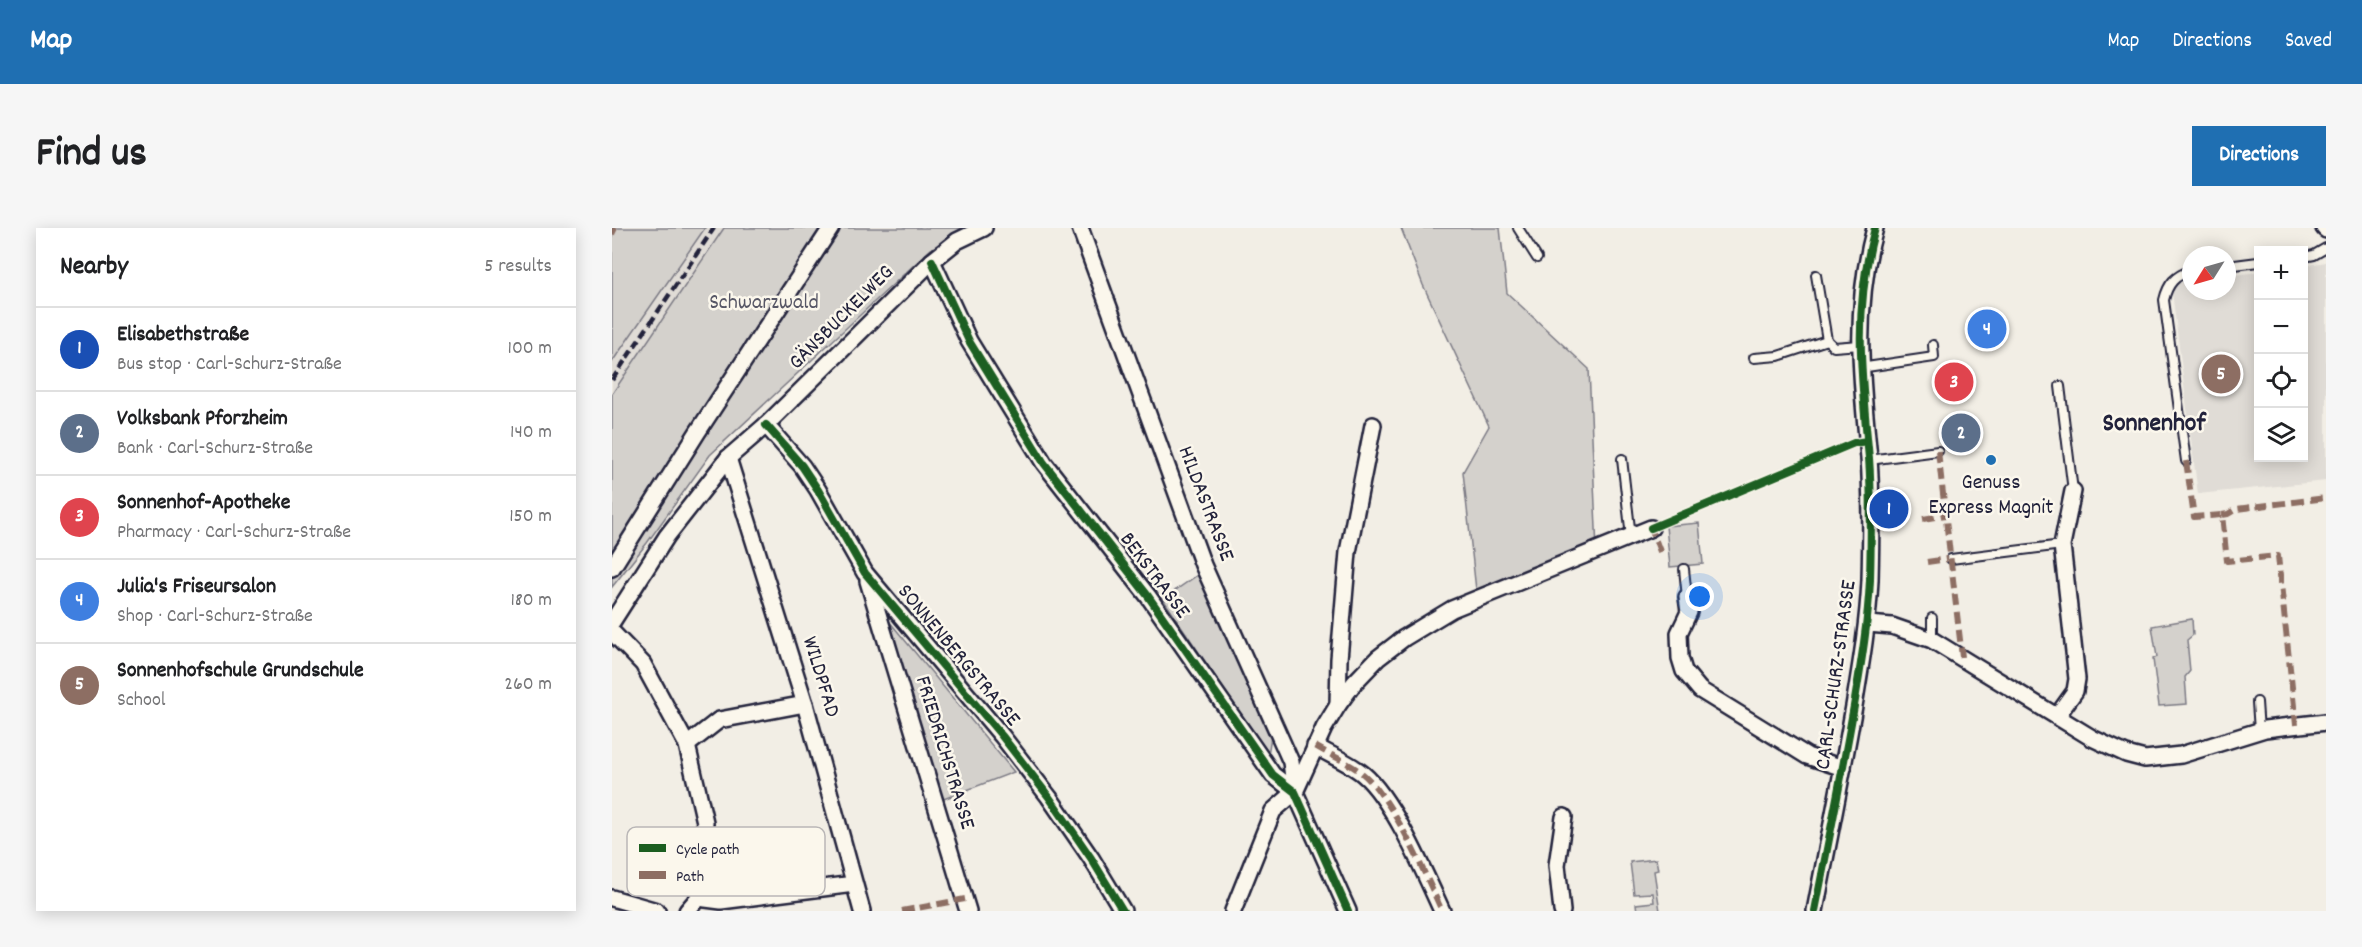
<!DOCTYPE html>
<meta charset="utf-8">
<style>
:root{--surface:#fff;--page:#f6f6f6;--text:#202124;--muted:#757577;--line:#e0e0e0;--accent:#1f6fb2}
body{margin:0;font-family:Dekko,sans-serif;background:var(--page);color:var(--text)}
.controls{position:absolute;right:18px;top:18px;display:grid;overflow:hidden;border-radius:0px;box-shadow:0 3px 15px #0003}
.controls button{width:54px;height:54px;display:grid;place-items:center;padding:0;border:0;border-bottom:2px solid var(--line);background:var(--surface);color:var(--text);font:30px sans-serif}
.compass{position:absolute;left:1570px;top:18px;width:54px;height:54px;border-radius:50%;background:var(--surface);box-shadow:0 3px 15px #0003;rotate:233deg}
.you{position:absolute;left:1088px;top:369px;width:21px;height:21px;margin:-15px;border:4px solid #fff;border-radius:50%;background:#1a73e8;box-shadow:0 0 0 9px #1a73e833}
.badge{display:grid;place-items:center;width:39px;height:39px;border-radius:50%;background:var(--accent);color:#fff;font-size:20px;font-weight:700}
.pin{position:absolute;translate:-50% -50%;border:3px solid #fff;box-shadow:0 2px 6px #0006}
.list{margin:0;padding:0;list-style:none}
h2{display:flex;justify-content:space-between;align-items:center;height:78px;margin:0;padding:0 24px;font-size:26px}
h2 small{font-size:20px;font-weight:400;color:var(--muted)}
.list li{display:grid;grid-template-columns:39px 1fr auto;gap:18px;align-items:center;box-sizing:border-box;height:84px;padding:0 24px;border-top:2px solid var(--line)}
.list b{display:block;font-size:22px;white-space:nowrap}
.list p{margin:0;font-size:20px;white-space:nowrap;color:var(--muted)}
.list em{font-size:20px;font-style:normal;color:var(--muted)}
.icon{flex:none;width:33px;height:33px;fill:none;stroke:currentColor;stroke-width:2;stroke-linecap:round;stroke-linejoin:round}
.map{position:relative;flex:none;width:1714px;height:683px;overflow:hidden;border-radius:0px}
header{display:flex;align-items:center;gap:36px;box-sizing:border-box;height:84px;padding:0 30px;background:var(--accent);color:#fff}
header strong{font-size:28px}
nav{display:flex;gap:33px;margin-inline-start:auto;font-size:21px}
.intro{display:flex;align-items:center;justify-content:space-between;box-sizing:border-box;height:144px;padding:0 36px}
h1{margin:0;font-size:42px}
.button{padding:15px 27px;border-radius:0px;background:var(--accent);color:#fff;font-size:21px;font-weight:700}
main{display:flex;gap:36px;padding:0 36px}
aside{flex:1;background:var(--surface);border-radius:0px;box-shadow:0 3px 15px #0003}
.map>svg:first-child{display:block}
.built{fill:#e0dcd6}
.green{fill:#d4d1cc;stroke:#7b7a84;stroke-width:1.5}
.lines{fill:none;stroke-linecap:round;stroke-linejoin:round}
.lane-casing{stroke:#22223b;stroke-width:12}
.street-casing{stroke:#22223b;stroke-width:20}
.lane{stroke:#fbf7ec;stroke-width:8}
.street{stroke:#fbf7ec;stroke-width:15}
.rail{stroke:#22223b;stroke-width:4.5;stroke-dasharray:9 4.5;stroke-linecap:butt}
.quiet{stroke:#8d6e63;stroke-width:6;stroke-dasharray:12 6;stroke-linecap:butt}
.cycleway-casing{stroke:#fbf7ec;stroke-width:11}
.cycleway{stroke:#1b5e20;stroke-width:8}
.poi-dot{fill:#1f6fb2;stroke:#fbf7ec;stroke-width:2}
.labels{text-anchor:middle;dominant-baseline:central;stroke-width:5;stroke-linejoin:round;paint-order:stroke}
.park-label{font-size:22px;fill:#575766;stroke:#fbf7ec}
.street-label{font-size:22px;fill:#22223b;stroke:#fbf7ec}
.poi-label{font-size:22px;fill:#22223b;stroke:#fbf7ec}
.quarter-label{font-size:26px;font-weight:bold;fill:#22223b;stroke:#fbf7ec}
.key{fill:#fbf7ec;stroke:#bab7b7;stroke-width:1.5}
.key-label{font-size:16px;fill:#22223b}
</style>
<header>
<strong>Map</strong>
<nav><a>Map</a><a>Directions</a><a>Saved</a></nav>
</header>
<div class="intro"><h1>Find us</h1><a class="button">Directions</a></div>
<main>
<aside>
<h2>Nearby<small>5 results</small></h2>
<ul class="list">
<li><span class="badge" style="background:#1a4fb4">1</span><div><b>Elisabethstraße</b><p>Bus stop · Carl-Schurz-Straße</p></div><em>100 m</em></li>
<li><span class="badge" style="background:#5c6f8a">2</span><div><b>Volksbank Pforzheim</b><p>Bank · Carl-Schurz-Straße</p></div><em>140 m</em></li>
<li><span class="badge" style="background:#e0444e">3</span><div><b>Sonnenhof-Apotheke</b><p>Pharmacy · Carl-Schurz-Straße</p></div><em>150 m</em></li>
<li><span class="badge" style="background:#3f7fe0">4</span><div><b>Julia's Friseursalon</b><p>Shop · Carl-Schurz-Straße</p></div><em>180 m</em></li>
<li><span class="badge" style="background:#8d6e63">5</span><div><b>Sonnenhofschule Grundschule</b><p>School</p></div><em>260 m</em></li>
</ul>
</aside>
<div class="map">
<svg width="1714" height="683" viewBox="0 0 1714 683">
<rect width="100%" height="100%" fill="#f2eee5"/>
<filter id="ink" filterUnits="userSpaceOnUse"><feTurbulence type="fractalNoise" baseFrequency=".0167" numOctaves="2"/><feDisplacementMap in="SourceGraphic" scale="12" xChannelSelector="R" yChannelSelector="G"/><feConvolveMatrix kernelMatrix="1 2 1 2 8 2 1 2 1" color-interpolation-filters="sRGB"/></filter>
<g filter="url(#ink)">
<!-- built -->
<g class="built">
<path d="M93,0h19l-112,166v-32z"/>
<path d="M1714,34v219l-128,13 -27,-210 20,-3v10h36v-15l31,-4v186h46v-192z"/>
</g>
<!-- green -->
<g class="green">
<path d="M0,0h93l-93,134z"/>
<path d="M112,0h248l-40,20 -222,207 -63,88 -35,44v-193z"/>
<path d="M789,0h99l7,65 82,76 8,182 -120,48 -14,-127 26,-46 -66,-141z"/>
<path d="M1087,295l4,41 -33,3 -4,-41z"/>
<path d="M587,346l72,162 -3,19 -105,-156z"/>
<path d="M272,387l130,157 -73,28z"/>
<path d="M1580,391l1,16 -6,5 3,31 -5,6 2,27 -28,2 -6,-47 4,-2 -5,-31z"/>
<path d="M1044,631l2,11 -4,1 6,40h-23l-1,-7 18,-2 -1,-9 -19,1 -4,-32z"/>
</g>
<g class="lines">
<defs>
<g id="lane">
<path d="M906,0l19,30"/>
<path d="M1692,29l10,-2 12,-7"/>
<path d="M1615,38l31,-4"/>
<path d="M1204,47l11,65"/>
<path d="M1142,130l24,-2 49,-16 7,7 26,-2"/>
<path d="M1248,140l74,-11 -1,-12"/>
<path d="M1448,158l13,105"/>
<path d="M1010,231l9,78"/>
<path d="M1257,232l69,-9"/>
<path d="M1574,233l-22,-161c4,-17 11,-24 27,-30"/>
<path d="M1339,331l111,-14"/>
<path d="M1072,341l3,28"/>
<path d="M1320,412v-22"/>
<path d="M1645,474l2,29"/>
</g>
<g id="street">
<path d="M468,0l123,337 88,197 4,30"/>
<path d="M1712,0l2,2"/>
<path d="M320,33l37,80 75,122 104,133 125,179 22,17 53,119"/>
<path d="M154,197l36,41 16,24 47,83 137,163 47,61 42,61 32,53"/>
<path d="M116,230l77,246 57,207"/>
<path d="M0,340l85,-135 134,-205"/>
<path d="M256,353l100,330"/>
<path d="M1075,369l2,15 -10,21 1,25 4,13 16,19 107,66 36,12"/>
<path d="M0,394l55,-86 61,-78 38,-33 166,-164 25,-20 27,-13"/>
<path d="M1256,396l24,2 40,14 160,98 34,16 19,5 36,-4 84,-26 61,-7"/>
<path d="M0,404l31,32 44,81 18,77 -3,49 -4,27 -11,13"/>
<path d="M726,477l1,-46 9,-107 25,-127"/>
<path d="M1445,488l18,-25 2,-12 -15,-134 11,-54"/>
<path d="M75,517l32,-25 86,-16"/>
<path d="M703,518c15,9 35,17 48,28 30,25 62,100 79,137"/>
<path d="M0,670l45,13"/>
<path d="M86,670l23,3 133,-17"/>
<path d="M621,683l40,-100 22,-19 29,-64 14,-23 16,-22 24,-25 26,-20 48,-29 199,-81"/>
<path d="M950,683l-5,-46 7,-48"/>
<path d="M1203,683c13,-68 27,-136 39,-205 7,-42 14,-83 16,-126 1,-40 2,-83 -1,-122 -8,-82 -16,-149 6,-230"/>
</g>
</defs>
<!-- lane casing -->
<use href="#lane" class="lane-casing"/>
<!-- street casing -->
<use href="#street" class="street-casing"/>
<!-- lane -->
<use href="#lane" class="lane"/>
<!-- street -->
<use href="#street" class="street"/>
<!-- rail -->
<path class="rail" d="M0,152l102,-152"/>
<!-- quiet -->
<g class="quiet">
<path d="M0,6l3,-6"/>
<path d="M1326,223l24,206"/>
<path d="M1574,233l8,56 28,-2 5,46 51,-5 18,169"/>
<path d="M1610,287l6,-1 8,-5 90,-11"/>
<path d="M1311,291l23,-4"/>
<path d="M1043,298l-4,2 10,26"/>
<path d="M1315,334l20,-3"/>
<path d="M703,518c15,9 35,17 48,28 30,25 62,100 79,137"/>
<path d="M290,683l63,-12"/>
</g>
<defs>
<g id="cycleway">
<path d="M320,33l37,80 75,122 104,133 125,179 22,17 53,119"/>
<path d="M154,197l36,41 16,24 47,83 137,163 47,61 42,61 32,53"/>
<path d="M1039,300l203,-85 13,-2"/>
<path d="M1203,683c13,-68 27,-136 39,-205 7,-42 14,-83 16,-126 1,-40 2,-83 -1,-122 -8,-82 -16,-149 6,-230"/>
</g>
</defs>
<!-- cycleway casing -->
<use href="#cycleway" class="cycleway-casing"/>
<!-- cycleway -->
<use href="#cycleway" class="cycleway"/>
</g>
</g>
<!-- markers -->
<circle class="poi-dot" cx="1379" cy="232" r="6"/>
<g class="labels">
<!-- park labels -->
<g class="park-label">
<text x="152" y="75">Schwarzwald</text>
</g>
<!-- street labels -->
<g class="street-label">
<text transform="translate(230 90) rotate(-45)">GÄNSBUCKELWEG</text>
<text transform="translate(593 276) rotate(69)">HILDASTRASSE</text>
<text transform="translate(542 348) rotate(53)">BEKSTRASSE</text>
<text transform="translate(346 428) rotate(50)">SONNENBERGSTRASSE</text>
<text transform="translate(1225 447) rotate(-82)">CARL-SCHURZ-STRASSE</text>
<text transform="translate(208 449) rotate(73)">WILDPFAD</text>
<text transform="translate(332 525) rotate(73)">FRIEDRICHSTRASSE</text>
</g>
<!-- poi labels -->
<g class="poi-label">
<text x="1379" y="255">Genuss<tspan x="1379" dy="25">Express Magnit</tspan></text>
</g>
<!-- quarter labels -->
<g class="quarter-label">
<text x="1542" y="196">Sonnenhof</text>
</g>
</g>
<!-- legend -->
<rect x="15" y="599" width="198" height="69" rx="9" class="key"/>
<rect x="27" y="616" width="27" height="8" fill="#1b5e20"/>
<rect x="27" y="643" width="27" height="8" fill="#8d6e63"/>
<g class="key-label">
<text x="64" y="626">Cycle path</text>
<text x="64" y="653">Path</text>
</g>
</svg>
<div class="controls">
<button>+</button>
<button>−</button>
<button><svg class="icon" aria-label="locate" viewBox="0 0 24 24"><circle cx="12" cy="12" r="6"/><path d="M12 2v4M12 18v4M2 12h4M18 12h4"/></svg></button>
<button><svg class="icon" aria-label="layers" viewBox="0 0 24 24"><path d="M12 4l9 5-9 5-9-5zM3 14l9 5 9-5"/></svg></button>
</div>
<svg class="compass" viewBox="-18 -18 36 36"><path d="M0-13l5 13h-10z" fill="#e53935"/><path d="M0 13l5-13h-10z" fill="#757577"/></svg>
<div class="you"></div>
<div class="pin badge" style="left:1277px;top:281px;background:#1a4fb4">1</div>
<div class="pin badge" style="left:1349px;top:205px;background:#5c6f8a">2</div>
<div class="pin badge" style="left:1342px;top:154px;background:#e0444e">3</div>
<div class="pin badge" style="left:1375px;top:101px;background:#3f7fe0">4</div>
<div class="pin badge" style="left:1609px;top:146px;background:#8d6e63">5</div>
</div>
</main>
